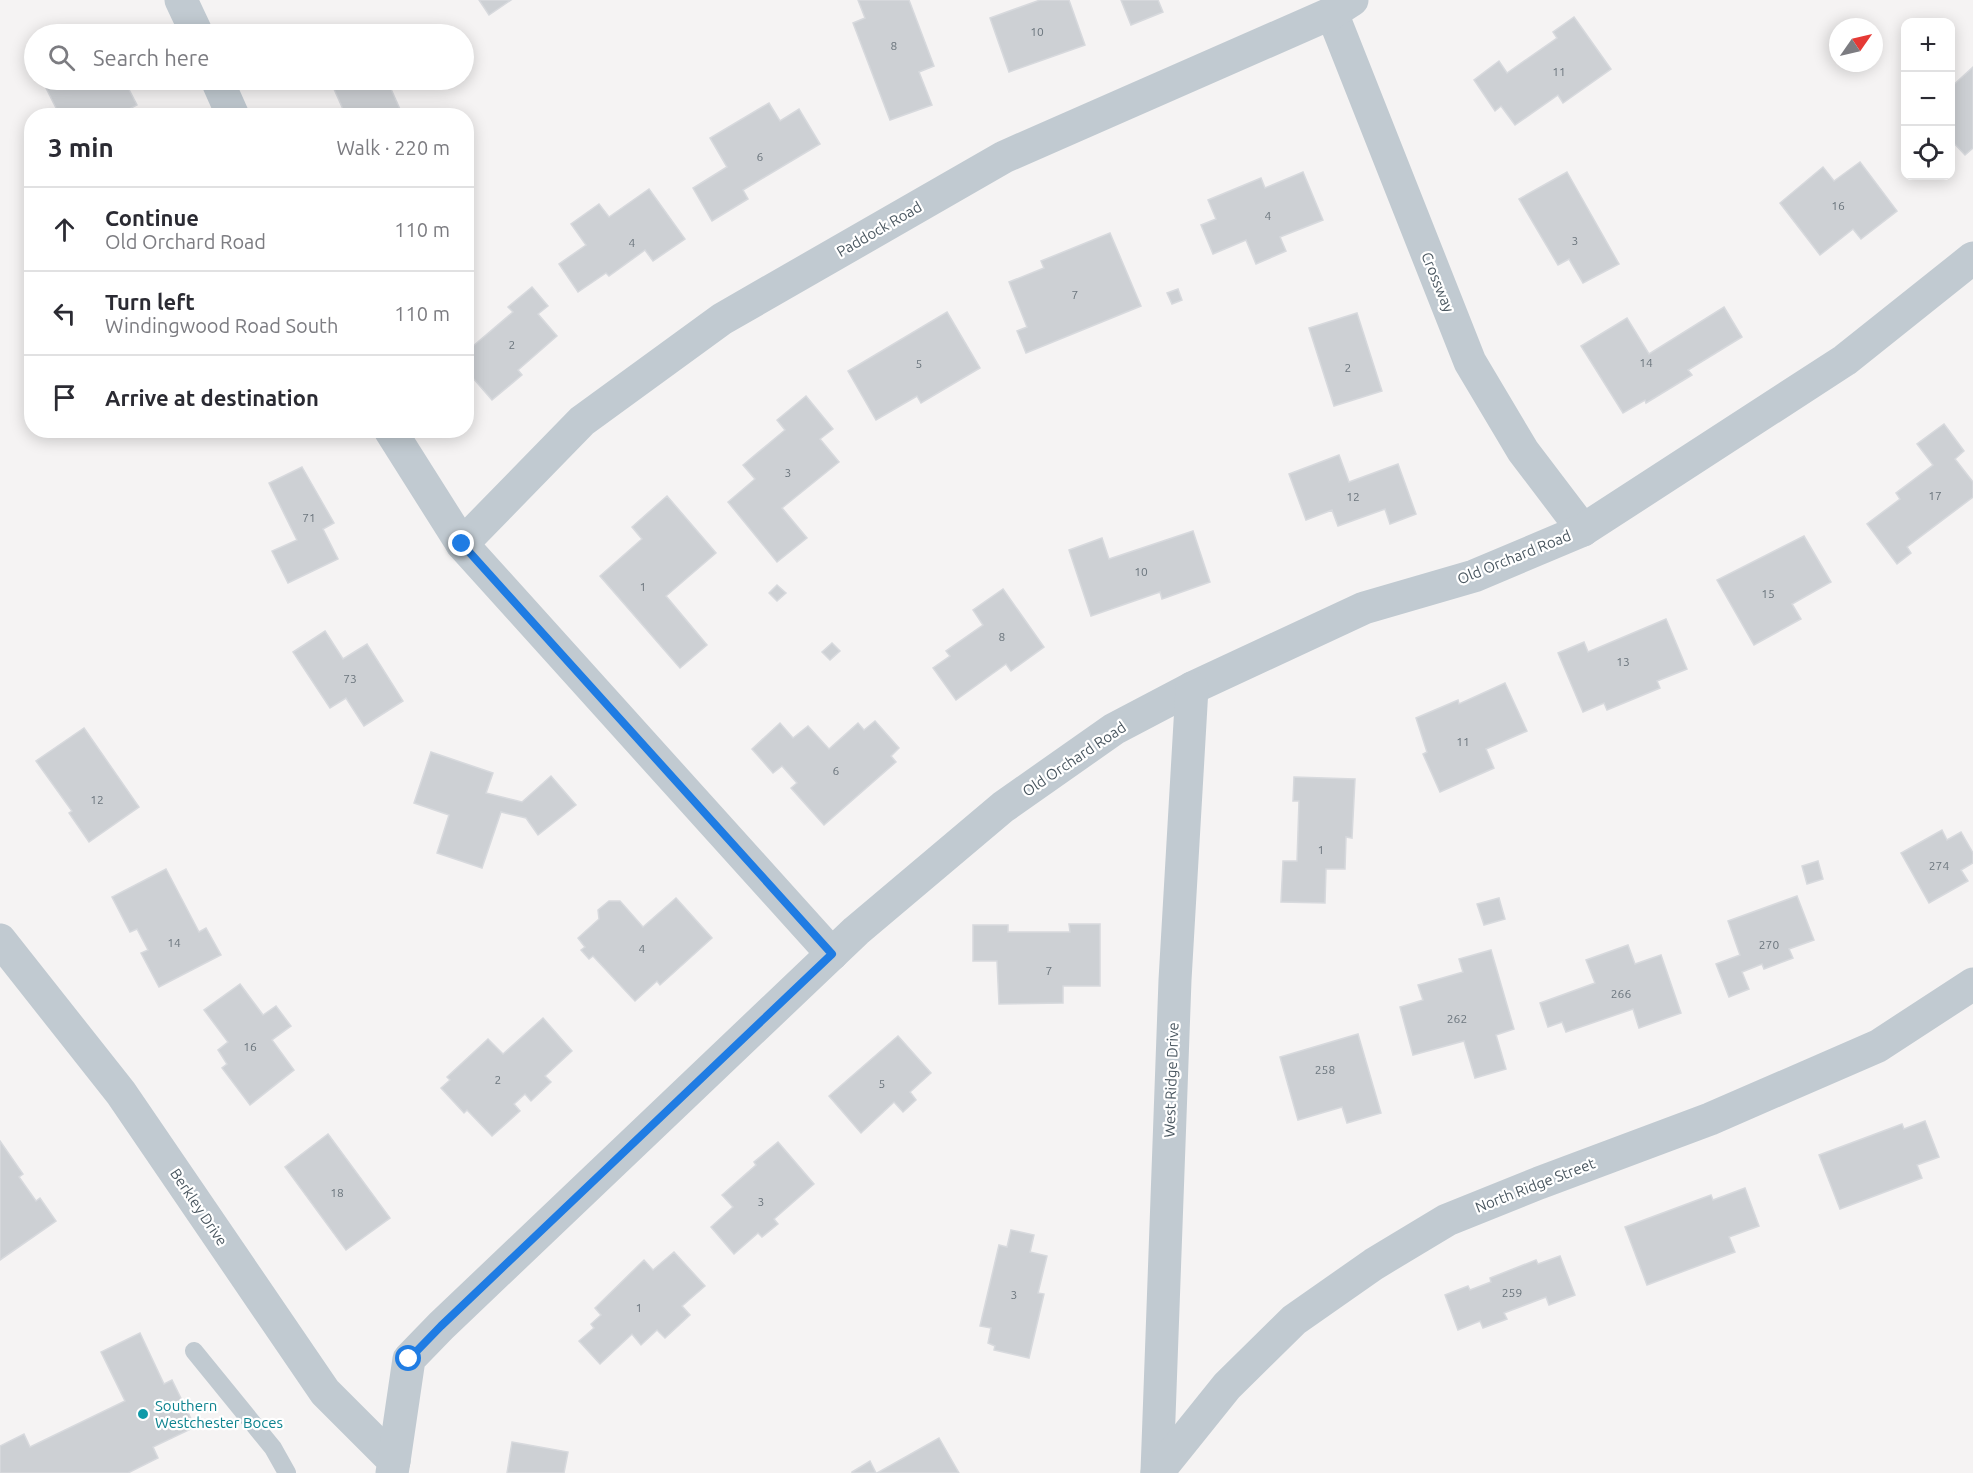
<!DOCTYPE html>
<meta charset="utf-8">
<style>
:root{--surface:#fff;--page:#f2f2f3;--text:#2b2b33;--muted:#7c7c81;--line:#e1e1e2}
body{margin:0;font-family:Ubuntu,sans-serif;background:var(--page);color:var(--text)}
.controls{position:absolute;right:18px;top:18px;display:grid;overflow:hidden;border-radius:12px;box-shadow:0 3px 15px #0003}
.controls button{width:54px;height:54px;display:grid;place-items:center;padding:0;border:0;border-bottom:2px solid var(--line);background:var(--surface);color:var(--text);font:30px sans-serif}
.compass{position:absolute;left:1829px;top:18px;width:54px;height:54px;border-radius:50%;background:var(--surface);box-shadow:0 3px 15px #0003;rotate:56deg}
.stop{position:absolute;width:18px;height:18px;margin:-14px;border:4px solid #1f7ce3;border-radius:50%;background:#fff}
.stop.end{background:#1f7ce3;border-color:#fff;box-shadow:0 2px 6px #0008}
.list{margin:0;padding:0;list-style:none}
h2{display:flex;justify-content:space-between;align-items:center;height:78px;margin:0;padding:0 24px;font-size:26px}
h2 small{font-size:20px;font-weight:400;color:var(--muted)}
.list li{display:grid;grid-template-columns:39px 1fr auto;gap:18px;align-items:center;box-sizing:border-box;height:84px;padding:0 24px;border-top:2px solid var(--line)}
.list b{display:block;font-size:22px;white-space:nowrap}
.list p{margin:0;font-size:20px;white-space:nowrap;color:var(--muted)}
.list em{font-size:20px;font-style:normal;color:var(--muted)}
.icon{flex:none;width:33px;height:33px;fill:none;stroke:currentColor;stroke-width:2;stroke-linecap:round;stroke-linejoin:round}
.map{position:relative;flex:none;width:1973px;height:1473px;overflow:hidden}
.search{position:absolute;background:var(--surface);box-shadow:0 3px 15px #0003;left:24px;top:24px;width:450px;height:66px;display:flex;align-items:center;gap:15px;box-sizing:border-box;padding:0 21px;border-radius:33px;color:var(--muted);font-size:22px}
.panel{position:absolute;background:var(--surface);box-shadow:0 3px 15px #0003;left:24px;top:108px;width:450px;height:330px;border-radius:24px}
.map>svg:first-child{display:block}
.building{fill:#cdd0d4;stroke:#d7d9dd;stroke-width:1.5}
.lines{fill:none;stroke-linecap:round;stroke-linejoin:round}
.service{stroke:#c1cad1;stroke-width:18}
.minor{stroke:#c1cad1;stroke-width:33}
.tertiary{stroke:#c1cad1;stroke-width:33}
.route{stroke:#1f7ce3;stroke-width:8}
.culture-dot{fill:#0f9aa8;stroke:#fff;stroke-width:2}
.labels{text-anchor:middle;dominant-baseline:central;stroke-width:4.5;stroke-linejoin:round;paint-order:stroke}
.number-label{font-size:12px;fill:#6b757d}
.street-label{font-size:15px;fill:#4a5760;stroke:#fff}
.culture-label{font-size:15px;fill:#0d838f;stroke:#fff;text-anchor:start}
</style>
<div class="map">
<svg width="1973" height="1473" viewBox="0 0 1973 1473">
<rect width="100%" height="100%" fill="#f5f3f3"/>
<!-- building -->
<g class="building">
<path d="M479,0h32l-22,15z"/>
<path d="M858,0h51l25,66 -15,6 13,33 -42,15 -37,-97 12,-5z"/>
<path d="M1040,0h29l16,45 -76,27 -19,-54z"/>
<path d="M1121,0h37l5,12 -32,13z"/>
<path d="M1574,17l37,52 -48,34 -5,-8 -43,30 -14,-19 -6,5 -21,-31 25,-19 8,12 50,-35 -4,-6z"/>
<path d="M1973,67v81l-8,7 -15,-16v-51z"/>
<path d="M42,80h82l13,25 -21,11h-56z"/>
<path d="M330,80h57l16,36h-57z"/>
<path d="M769,103l11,18 19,-12 21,35 -77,46 5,9 -36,22 -19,-33 34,-21 -17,-29z"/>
<path d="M1860,162l37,49 -36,28 -8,-10 -33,26 -40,-52 43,-36 11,14z"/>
<path d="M1303,172l20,48 -43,17 6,14 -30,13 -10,-24 -33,14 -12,-29 15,-6 -8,-19 53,-22 4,10z"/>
<path d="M1567,172l52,92 -36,19 -14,-24 -11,6 -39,-66z"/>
<path d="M649,189l36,50 -32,22 -8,-11 -36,26 -3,-3 -28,19 -19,-28 27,-19 -15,-21 28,-20 10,13z"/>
<path d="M1110,233l31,73 -115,47 -9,-22 10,-4 -18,-45 35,-14 -3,-7z"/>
<path d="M532,287l16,19 -10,8 19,22 -39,34 4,5 -30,25 -26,-30v-18l47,-40 -5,-5z"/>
<path d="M1178,289l4,11 -10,4 -5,-11z"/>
<path d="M1724,307l18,30 -54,33 4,5 -46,28 -1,-3 -22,13 -42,-67 46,-28 22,36z"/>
<path d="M947,312l33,56 -59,35 -4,-7 -41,24 -28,-49z"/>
<path d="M1357,313l25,78 -48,15 -25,-78z"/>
<path d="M806,396l27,33 -13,10 19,23 -57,46 25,30 -30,24 -49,-60 27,-23 -12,-14 42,-35 -8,-10z"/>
<path d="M1944,424l20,27 -9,8 18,23v15l-66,50 4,6 -14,11 -30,-40 33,-25 -4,-6 37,-28 -16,-21z"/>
<path d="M1339,455l10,27 49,-18 18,50 -26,10 -5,-15 -47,17 -6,-16 -26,10 -17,-46z"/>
<path d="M302,467l32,56 -11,6 15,30 -50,24 -16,-32 25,-11 -28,-57z"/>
<path d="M667,496l49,57 -50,43 41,49 -27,23 -80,-92 42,-37 -10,-12z"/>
<path d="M1193,531l17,51 -48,17 -2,-7 -69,24 -22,-66 33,-12 7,21z"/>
<path d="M1804,536l27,46 -39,22 9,15 -47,26 -37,-65z"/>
<path d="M777,585l9,8 -9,8 -8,-8z"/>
<path d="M1003,589l41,58 -33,24 -5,-7 -50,36 -23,-32 17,-12 -4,-5 37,-26 -10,-15z"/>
<path d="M1666,619l21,50 -30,12 3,7 -53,22 -3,-7 -21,9 -25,-59 26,-11 4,10z"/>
<path d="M325,631l18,28 24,-15 36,57 -39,25 -18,-28 -16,10 -37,-56z"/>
<path d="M832,643l8,8 -10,9 -8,-8z"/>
<path d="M1505,683l22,48 -41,18 8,19 -54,24 -17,-38 4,-2 -11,-34 42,-18 1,4z"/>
<path d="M875,721l24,27 -8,8 5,6 -72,63 -33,-37 6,-5 -15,-17 -9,7 -21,-24 28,-26 13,15 15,-12 21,23 29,-26 6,7z"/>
<path d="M84,728l55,79 -50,35 -20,-29 3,-2 -36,-50z"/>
<path d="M431,752l62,21 -7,20 36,9 29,-26 25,29 -38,30 -12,-17 -25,-6 -19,56 -45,-15 12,-38 -35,-12z"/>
<path d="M1294,777l61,2 -3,59 -6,-1 -1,32h-19l-1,34 -44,-1 2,-41h14l2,-60h-6z"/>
<path d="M1942,830l5,10 14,-8 12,21v10l-12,7 7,11 -39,22 -28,-50z"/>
<path d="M1818,861l5,18 -16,5 -5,-18z"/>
<path d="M166,869l33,63 7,-4 15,27 -62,32 -18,-34 7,-3 -11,-21 -7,3 -18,-35z"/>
<path d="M1797,896l17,44 -25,9 4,9 -29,11 -2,-5 -20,8 7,17 -20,8 -13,-33 24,-9 -12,-34z"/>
<path d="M676,898l36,40 -52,47 -3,-4 -22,20 -42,-45 -4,3 -8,-9 4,-3 -7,-9 21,-19 -1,-9 11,-9h11l23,26z"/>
<path d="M1499,898l6,21 -21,6 -7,-21z"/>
<path d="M1069,924h31v62h-37v17l-64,1 -2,-43h-24v-36h35v7h62z"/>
<path d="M1628,945l7,19 26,-9 20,58 -42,15 -6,-19 -67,23 -4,-10 -14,5 -8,-24 55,-20 -9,-23z"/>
<path d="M1491,950l23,79 -18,6 10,34 -31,9 -11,-37 -51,14 -13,-48 23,-7 -5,-15 45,-13 -4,-13z"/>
<path d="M240,984l23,31 13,-9 15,20 -19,14 22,30 -44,35 -28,-37 5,-4 -9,-14 10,-8 -24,-32z"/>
<path d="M543,1018l29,33 -27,25 6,6 -20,19 -6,-7 -11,10 6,7 -28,25 -25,-26 -3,3 -23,-25 9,-8 -3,-3 41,-38 15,15z"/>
<path d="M1358,1034l23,79 -34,10 -5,-16 -44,13 -18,-63z"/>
<path d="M898,1036l33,37 -21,19 6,8 -13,12 -9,-10 -33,31 -32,-37z"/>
<path d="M1925,1121l14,36 -22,8 5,13 -82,31 -21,-54 83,-31 2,5z"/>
<path d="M328,1134l62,84 -44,32 -61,-83z"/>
<path d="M0,1141l23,33 -4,3 17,24 4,-3 16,23 -56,39z"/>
<path d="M778,1142l36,42 -40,35 4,5 -16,13 -4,-4 -24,21 -23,-27 22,-20 -11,-12 34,-30 -2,-3z"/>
<path d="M1745,1188l14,38 -30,11 6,15 -88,33 -22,-58 86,-32 2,5z"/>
<path d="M1011,1230l23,5 -4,17 17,4 -9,37 6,1 -15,64 -35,-8 1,-4 -7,-3 3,-15 -11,-2 19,-81 8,2z"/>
<path d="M674,1252l31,34 -23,20 8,9 -25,23 -8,-8 -16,15 -9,-11 -32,30 -21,-23 15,-13 -3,-4 10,-9 -6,-7 49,-48 9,10z"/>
<path d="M1560,1256l15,39 -26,10 -3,-8 -42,16 3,6 -24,9 -3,-7 -22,9 -13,-35 23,-9 2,4 21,-8 -1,-4 46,-18 2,4z"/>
<path d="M140,1333l24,51 8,-4 23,47 -42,20 5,11 -30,15h-128v-27l24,-12 6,13 95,-46 -24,-49z"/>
<path d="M939,1438l20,35h-82z"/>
<path d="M512,1442l56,10 -4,21h-57z"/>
<path d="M870,1461l6,12h-24v-1z"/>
</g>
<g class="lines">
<!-- service -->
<path class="service" d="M194,1351l79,97 14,25"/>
<!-- minor -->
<g class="minor">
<path d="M181,0l16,34"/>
<path d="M1332,13l138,349 53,89 60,79"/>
<path d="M217,80l16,36"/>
<path d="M390,430l72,114 370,410"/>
<path d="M462,544l120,-123 140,-102 282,-162 328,-144 20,-13"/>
<path d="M0,940l121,153 204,299 69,69 -2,12"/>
<path d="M394,1461l15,-102 32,-33 415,-395 147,-124 111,-78 78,-41 172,-80 110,-32 109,-46 262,-170 128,-102"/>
<path d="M1157,1472l18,-492 17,-292"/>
</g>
<!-- tertiary -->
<path class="tertiary" d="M1157,1473l70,-87 67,-66 80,-56 73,-44 92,-37 171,-64 168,-73 95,-62"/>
</g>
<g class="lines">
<!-- route -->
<path class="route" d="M409,1359l32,-33 391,-372 -370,-410"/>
</g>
<!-- markers -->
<circle class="culture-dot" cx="143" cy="1414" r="6"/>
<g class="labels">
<!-- number labels -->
<g class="number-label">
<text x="1037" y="31">10</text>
<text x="894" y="45">8</text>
<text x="1559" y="71">11</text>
<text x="760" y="156">6</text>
<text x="1838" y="205">16</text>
<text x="1268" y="215">4</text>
<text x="1575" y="240">3</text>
<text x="632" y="242">4</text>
<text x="1075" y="294">7</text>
<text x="512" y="344">2</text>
<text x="1646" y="362">14</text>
<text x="919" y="363">5</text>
<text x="1348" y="367">2</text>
<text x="788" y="472">3</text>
<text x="1935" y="495">17</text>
<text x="1353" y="496">12</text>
<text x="309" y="517">71</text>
<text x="1141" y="571">10</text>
<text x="643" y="586">1</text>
<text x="1768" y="593">15</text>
<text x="1002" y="636">8</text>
<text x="1623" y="661">13</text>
<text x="350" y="678">73</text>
<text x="1463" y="741">11</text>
<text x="836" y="770">6</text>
<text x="97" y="799">12</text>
<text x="1321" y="849">1</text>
<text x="1939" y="865">274</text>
<text x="174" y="942">14</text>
<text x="1769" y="944">270</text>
<text x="642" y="948">4</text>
<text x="1049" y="970">7</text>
<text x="1621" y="993">266</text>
<text x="1457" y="1018">262</text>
<text x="250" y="1046">16</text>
<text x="1325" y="1069">258</text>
<text x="498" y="1079">2</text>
<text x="882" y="1083">5</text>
<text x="337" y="1192">18</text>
<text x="761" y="1201">3</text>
<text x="1512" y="1292">259</text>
<text x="1014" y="1294">3</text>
<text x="639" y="1307">1</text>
</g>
<!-- street labels -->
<g class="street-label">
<text transform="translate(879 229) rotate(-30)">Paddock Road</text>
<text transform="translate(1438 282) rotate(68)">Crossway</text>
<text transform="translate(1514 557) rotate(-22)">Old Orchard Road</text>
<text transform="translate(1074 759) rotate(-34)">Old Orchard Road</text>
<text transform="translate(1171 1080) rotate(-88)">West Ridge Drive</text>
<text transform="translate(1535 1185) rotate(-21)">North Ridge Street</text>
<text transform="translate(199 1207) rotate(56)">Berkley Drive</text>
</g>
<!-- culture labels -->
<g class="culture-label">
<text x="155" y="1405">Southern<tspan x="155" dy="17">Westchester Boces</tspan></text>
</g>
</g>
</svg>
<div class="controls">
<button>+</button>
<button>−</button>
<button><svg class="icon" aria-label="locate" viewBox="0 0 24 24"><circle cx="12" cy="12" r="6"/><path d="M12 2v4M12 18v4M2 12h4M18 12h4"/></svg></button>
</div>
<svg class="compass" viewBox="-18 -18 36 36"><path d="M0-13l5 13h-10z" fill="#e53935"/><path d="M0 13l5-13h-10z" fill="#7c7c81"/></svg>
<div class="stop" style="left:409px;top:1359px"></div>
<div class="stop end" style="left:462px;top:544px"></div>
<div class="search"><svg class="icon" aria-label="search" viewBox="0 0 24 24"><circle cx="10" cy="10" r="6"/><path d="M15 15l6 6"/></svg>Search here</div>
<section class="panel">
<h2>3 min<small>Walk · 220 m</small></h2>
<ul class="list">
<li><svg class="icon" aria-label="ahead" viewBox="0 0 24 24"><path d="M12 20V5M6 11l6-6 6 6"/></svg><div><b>Continue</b><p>Old Orchard Road</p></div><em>110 m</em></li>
<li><svg class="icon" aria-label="left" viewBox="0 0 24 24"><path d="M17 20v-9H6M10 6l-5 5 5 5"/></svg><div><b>Turn left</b><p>Windingwood Road South</p></div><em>110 m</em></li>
<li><svg class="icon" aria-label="arrive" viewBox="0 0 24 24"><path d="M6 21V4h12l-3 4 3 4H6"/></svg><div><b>Arrive at destination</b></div></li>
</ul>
</section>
</div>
